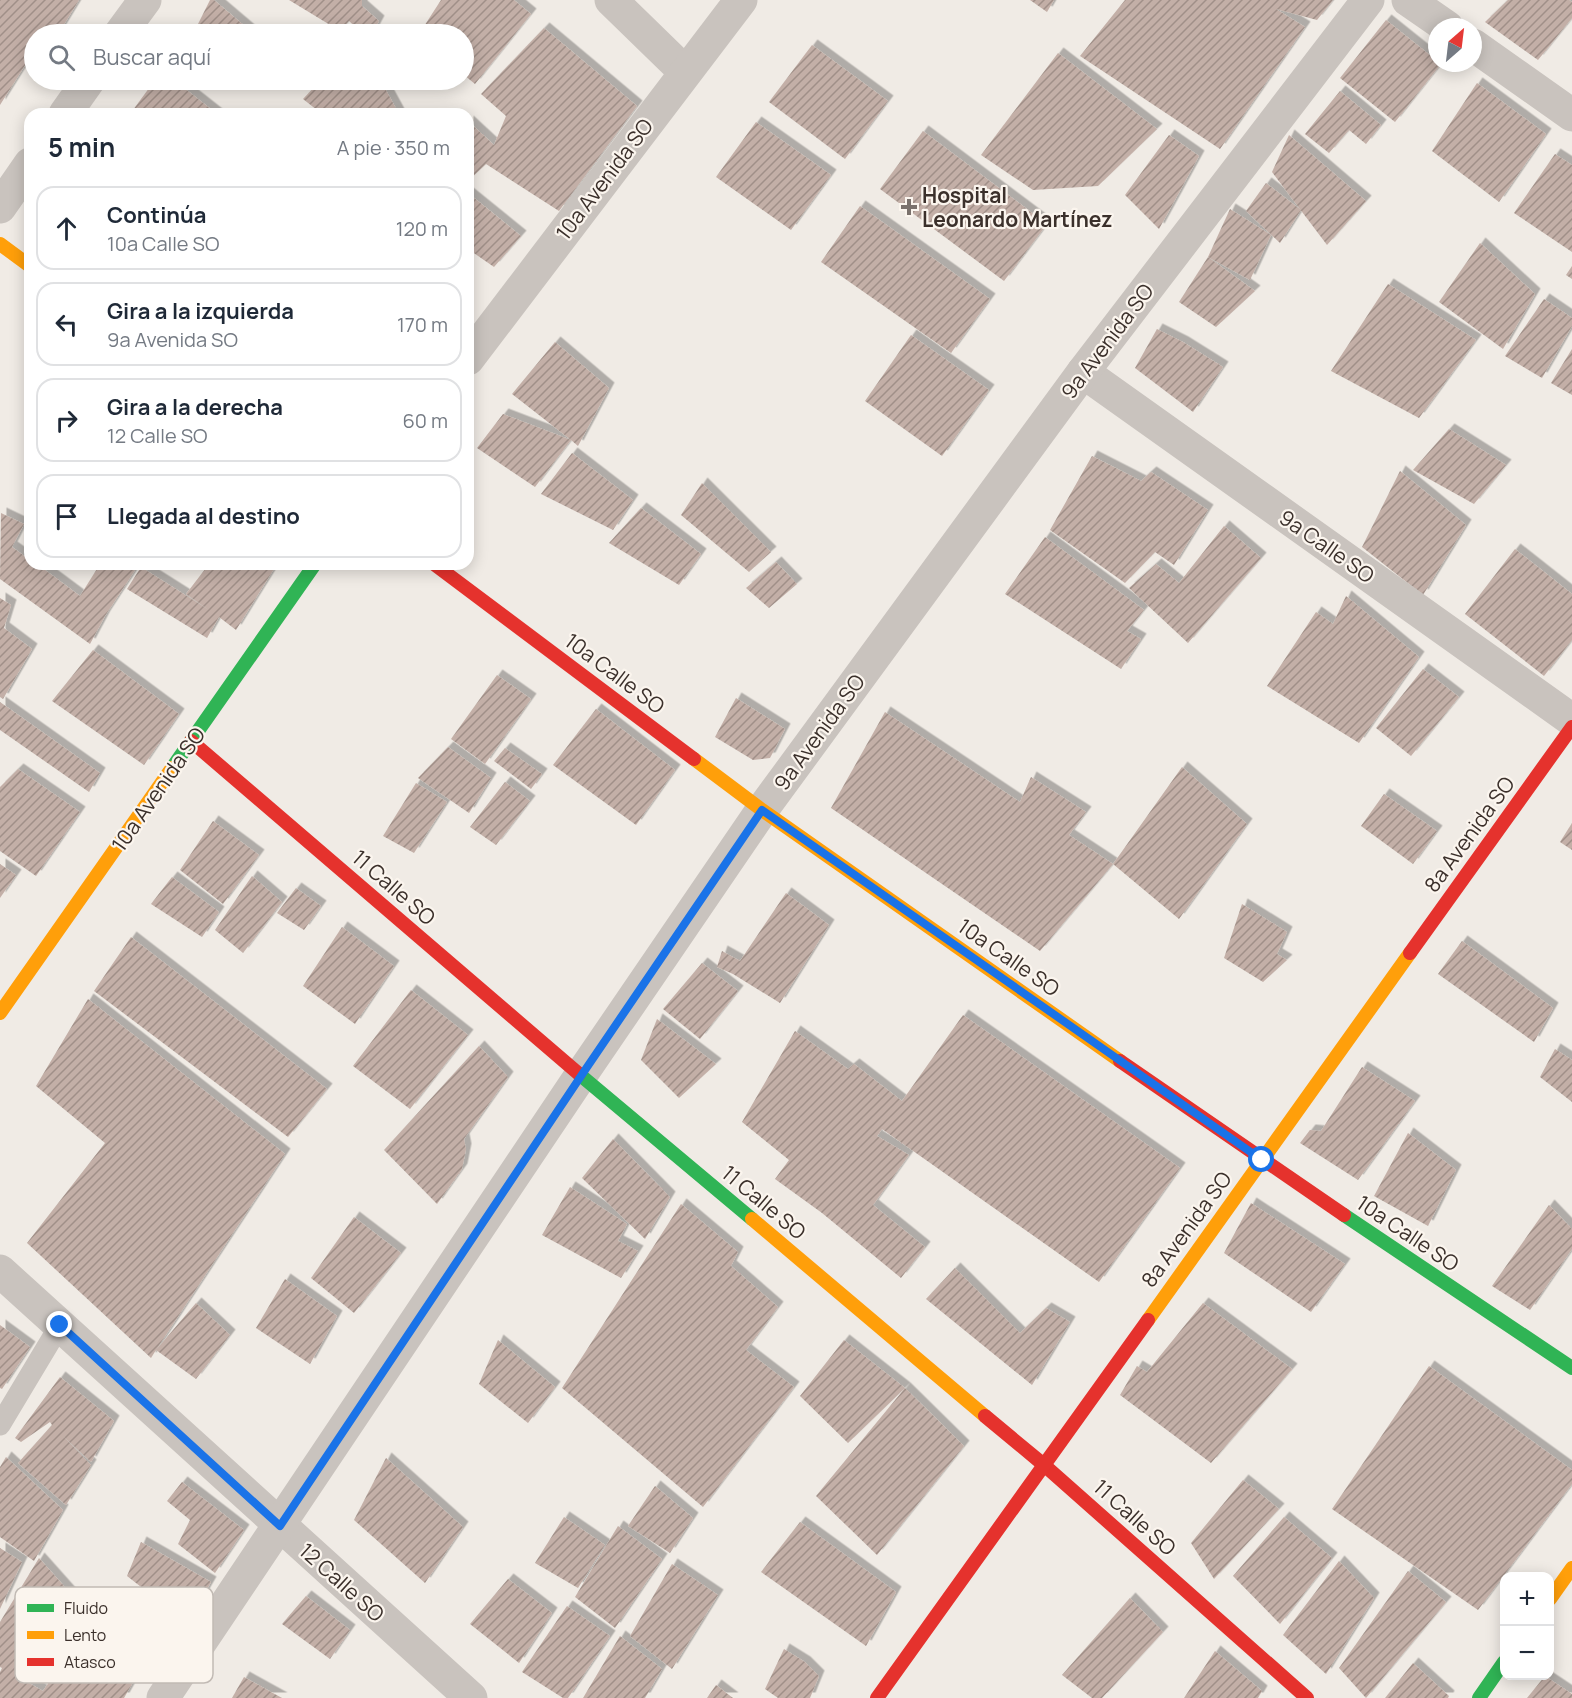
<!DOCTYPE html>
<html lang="es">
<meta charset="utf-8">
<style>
:root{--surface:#fff;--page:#f6f6f7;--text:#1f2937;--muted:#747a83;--line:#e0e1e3}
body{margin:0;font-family:Manrope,sans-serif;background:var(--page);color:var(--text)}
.controls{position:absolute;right:18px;bottom:18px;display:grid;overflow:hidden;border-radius:12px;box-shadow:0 3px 15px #0003}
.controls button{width:54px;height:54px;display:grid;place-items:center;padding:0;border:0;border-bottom:2px solid var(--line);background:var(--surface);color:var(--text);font:30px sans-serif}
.compass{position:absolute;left:1428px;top:18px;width:54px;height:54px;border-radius:50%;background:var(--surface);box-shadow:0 3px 15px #0003;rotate:28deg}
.stop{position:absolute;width:18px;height:18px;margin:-14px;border:4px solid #1a73e8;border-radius:50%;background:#fff}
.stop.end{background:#1a73e8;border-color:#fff;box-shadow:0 2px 6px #0008}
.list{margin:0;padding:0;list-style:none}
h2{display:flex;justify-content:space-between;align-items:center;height:78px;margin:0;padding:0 24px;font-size:26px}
h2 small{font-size:20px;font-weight:400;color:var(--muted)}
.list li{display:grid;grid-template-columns:39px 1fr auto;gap:18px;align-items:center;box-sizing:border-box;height:84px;margin:0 12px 12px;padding:0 12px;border:2px solid var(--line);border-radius:18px}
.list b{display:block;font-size:22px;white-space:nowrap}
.list p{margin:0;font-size:20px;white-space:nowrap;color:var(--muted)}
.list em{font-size:20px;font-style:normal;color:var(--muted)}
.icon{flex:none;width:33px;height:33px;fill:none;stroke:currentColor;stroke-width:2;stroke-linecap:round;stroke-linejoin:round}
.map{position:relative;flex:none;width:1572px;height:1698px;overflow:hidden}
.search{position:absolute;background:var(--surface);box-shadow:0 3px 15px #0003;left:24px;top:24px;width:450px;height:66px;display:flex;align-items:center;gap:15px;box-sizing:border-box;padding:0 21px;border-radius:33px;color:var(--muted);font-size:22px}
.panel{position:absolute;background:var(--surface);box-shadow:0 3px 15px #0003;left:24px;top:108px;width:450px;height:462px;border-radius:18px}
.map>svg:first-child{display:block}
.building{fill:url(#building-hatch);filter:url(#shadow)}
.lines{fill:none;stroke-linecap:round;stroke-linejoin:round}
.lane{stroke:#c9c3be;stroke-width:21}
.street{stroke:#c9c3be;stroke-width:33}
.fast{stroke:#30b455;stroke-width:14}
.slow{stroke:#ff9f0a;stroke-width:14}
.jam{stroke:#e5322d;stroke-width:14}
.route{stroke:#1a73e8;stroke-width:8}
.poi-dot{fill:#7a716c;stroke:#fbf5ee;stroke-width:2}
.labels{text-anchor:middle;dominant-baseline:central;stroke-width:4.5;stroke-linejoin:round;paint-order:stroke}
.street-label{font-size:21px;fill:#3b302b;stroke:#fbf5ee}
.poi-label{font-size:21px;font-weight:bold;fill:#3b302b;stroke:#fbf5ee;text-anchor:start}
.key{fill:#fbf5ee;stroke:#c1bab4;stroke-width:1.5}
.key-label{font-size:16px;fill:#3b302b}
</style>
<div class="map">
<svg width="1572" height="1698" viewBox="0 0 1572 1698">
<defs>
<pattern id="building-hatch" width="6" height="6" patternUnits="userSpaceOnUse" patternTransform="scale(1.5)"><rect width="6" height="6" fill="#c3afa7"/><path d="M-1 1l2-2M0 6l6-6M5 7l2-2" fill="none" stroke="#a08f88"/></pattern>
<filter id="shadow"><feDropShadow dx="5.5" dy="-5.5" stdDeviation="0" flood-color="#0004"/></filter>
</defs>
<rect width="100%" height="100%" fill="#f0ebe5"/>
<!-- building -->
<g class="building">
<path d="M0,0h79l-19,31 -8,-6 -7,9h-11v17l-34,54z"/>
<path d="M210,0h4l40,34h-61z"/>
<path d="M289,0h73v6l17,15 -7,13h-9l-14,-13 -9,10z"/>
<path d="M441,0h73l17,14 -56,70 -11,-9v-41h-45z"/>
<path d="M1030,0h24l-7,12z"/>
<path d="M1125,0h208l-16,20 -41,-11 29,18 -85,122 -140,-93z"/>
<path d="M1508,0h61l3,2v16l-34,42 -53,-38z"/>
<path d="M1386,20l55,44 -46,58 -55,-44z"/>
<path d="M544,28l93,78 -78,105 -73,-47 -18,17v-60l26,24 12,-29 -25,-22z"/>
<path d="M812,45l76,56 -43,58 -76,-57z"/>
<path d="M1058,53l99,76 -59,57 -65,4 -52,-35z"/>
<path d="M155,80h19l43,34h-87z"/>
<path d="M321,80h61l-1,1 18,33h-77l-19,-15z"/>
<path d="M1477,83l69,51 -47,68 -67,-51z"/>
<path d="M1340,91l41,34 -15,19 -17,-14 -20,23 -24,-19z"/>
<path d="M756,122l75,53 -40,55 -75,-53z"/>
<path d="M923,131l124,93 -43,57 -124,-92z"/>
<path d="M1169,135l30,21 -40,73 -34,-34z"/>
<path d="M1289,135l77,66 -39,44 -55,-73z"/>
<path d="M1555,154l17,11v87l-58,-39z"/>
<path d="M1266,183l35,27 -21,33 -34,-32z"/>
<path d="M468,193l53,43 -27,31 -26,-18z"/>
<path d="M860,206l130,93 -39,54 -130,-91z"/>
<path d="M1230,209l41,26 -21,45 -42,-23z"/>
<path d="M1480,243l55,51 -32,55 -64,-47z"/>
<path d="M1208,257l47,34 -39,36 -37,-25z"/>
<path d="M1572,266v13l-6,-4z"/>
<path d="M1388,284l88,56 -57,78 -88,-47z"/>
<path d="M1544,299l28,19v8l-30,52 -37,-22z"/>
<path d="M1157,329l26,13 40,25 -30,45 -58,-44z"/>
<path d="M911,335l78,55 -47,66 -77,-55z"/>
<path d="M555,342l54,46 -31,58 -7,-6 -36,47 -58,-39 26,-34 68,26 -59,-46z"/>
<path d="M1572,349v46l-21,-12z"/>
<path d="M1449,429l57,36 -32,39 -61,-34z"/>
<path d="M572,453l61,47 -20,30 -72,-36z"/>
<path d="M1092,456l49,25 10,-9 57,38 -34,55 -19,-13 -30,31 -75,-53z"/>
<path d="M1400,471l66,54 -43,70 -61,-48z"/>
<path d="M702,483l69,69 -22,20 -68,-57z"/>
<path d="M641,508l60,46 -22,31 -70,-42z"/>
<path d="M1,513l23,11 -12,23 18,13v4h7l43,32 20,-32h39l-34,52 -15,28 -90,-65z"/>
<path d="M1224,526l37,32 -73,85 -59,-55 27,-24 23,19z"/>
<path d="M1045,537l99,73 -17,21 14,8 -20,30 -116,-75z"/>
<path d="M1515,549l57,45v46l-28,36 -79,-62z"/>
<path d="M776,562l21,22 -28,24 -23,-20z"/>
<path d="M209,564h68l-41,66 -17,-13 -12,21 -80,-49 14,-22 68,43 -23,-16z"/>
<path d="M1346,596l73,61 -60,86 -92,-57 49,-74 17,12z"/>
<path d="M0,598l11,7 -7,23 28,21 -29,50 -3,-2z"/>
<path d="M93,650l86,64 -35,51 -92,-64z"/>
<path d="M1423,669l36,28 -48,59 -35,-28z"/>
<path d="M497,675l34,24 -46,65 -34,-25z"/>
<path d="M736,698l49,31 -15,29 -17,2 -38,-23z"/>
<path d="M0,702l100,71 -11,19 -89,-62z"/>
<path d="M596,709l79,61 -39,55 -83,-60z"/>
<path d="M885,712l135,90 11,-25 55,35 -17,23 44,29 69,-97 65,57 -68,95 -66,-55 -73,87 -209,-143z"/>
<path d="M448,747l43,31 -22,35 -51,-35z"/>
<path d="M505,748l37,26 -11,15 -37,-28z"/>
<path d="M18,769l62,43 -44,64 -36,-25v-64z"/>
<path d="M505,782l25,19 -34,44 -26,-18z"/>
<path d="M416,783l31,19 -33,51 -31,-17z"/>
<path d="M1384,794l53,37 -24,33 -52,-38z"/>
<path d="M213,821l46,34 -36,49 -43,-34z"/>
<path d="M1572,823v27l-12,-8z"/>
<path d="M0,864l16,11 -16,23z"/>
<path d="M252,876l30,26 -39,51 -28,-23z"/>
<path d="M172,877l47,35 -17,25 -51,-33z"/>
<path d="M296,888l25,18 -17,24 -27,-17z"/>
<path d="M786,893l43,32 -49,78 -47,-29 -16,-7 5,-16 18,10z"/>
<path d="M1242,904l45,28 -10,22 10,6 -24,22 -39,-24z"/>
<path d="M342,927l52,39 -39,58 -52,-38z"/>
<path d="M131,937l196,152 -39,48 -194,-146z"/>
<path d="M1462,941l91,67 -19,34 -96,-68z"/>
<path d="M702,963l36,28 -38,48 -37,-30z"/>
<path d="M411,990l57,45 -58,74 -57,-43z"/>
<path d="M88,999l197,155 -129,196 40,-47 34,32 -34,44 -40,-29 -5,8 -124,-115 78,-100 -69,-57z"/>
<path d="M963,1015l217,153 -81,114 -217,-153 -5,7 32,19 -36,50 52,42 -24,31 -79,-65 -47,-34 14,-19 -47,-38 53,-91 53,38 6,-5 48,37z"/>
<path d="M657,1019l59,45 -37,34 -38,-38z"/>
<path d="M479,1046l29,31 -44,62 2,10 -4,20 -25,35 -53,-54z"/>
<path d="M1555,1049l17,11v42l-32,-25z"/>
<path d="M1362,1067l53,34 -57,79 -58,-37 10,-13 11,1z"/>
<path d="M1408,1133l48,37 -28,56 -54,-30z"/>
<path d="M613,1139l57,58 -25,42 -63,-61z"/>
<path d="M570,1187l57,37 -9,17 20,10 -17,27 -79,-43z"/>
<path d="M1251,1203l94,61 -34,48 -87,-59z"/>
<path d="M681,1204l57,48 -7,14 47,41 -32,43 48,37 -91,120 -141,-119z"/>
<path d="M1549,1205l23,24v20l-42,61 -38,-24z"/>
<path d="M354,1217l47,36 -47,60 -43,-35z"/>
<path d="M955,1268l65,65 26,-25 24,14 -38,63 -106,-86z"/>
<path d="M285,1279l52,37 -27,48 -54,-36z"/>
<path d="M1203,1303l89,66 -81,94 -91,-68 17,-29 10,6z"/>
<path d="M0,1325l30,22 -28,42 -2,-1z"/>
<path d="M498,1340l57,47 -27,36 -49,-39z"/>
<path d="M844,1340l61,48 59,58 -87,109 -61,-59 89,-108 -57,55 -48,-47z"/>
<path d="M1429,1366l143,104v14l-94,126 -146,-101z"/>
<path d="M60,1377l54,44 -23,41 -28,-26 28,29 -25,40 -48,-42 34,-38 -2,-3 -29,20 -6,-4z"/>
<path d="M6,1457l57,53 -29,51 -34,-24v-70z"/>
<path d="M386,1458l77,69 -38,56 -71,-63z"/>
<path d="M1243,1480l36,29 -65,70 -23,-36z"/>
<path d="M182,1482l62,48 -29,43 -37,-29 12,-24 -23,-19z"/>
<path d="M655,1486l38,32 -23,35 -42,-27z"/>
<path d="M564,1517l41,28 -27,43 -43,-25z"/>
<path d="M1284,1517l48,41 -52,66 -47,-48z"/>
<path d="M800,1522l96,70 -30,54 -105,-74z"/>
<path d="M618,1526l44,33 -47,69 -40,-31z"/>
<path d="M141,1542l70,40 -30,52 -14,-10 5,-13 -45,-35z"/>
<path d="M0,1548l22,14 -22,47z"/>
<path d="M39,1558l33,37 -52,83 23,13 46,-68 47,54 -12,21h-124v-26l2,-4 -2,-1v-45z"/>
<path d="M1339,1561l35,37 -48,76 -43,-39z"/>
<path d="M672,1564l46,31 -46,74 -42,-33z"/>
<path d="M1408,1571l38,31 -80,96 -27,-30z"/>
<path d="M508,1579l44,34 -33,50 -49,-39z"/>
<path d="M306,1596l44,34 -20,29 -48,-35z"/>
<path d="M1130,1598l33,34 -61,66h-10l-30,-23z"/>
<path d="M567,1606l43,30 -42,62h-5l-41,-26z"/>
<path d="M620,1636l42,33 -17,29h-62z"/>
<path d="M784,1649l21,13 14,14 -9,22h-32l-13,-9z"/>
<path d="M1215,1651l47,40 -4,7h-74z"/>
<path d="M1413,1663l36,33 -1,2h-63z"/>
<path d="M1545,1676l27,18v4h-45z"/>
<path d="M244,1677l38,21h-50z"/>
<path d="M716,1685l17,13h-26z"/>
</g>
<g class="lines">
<!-- lane -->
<path class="lane" d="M0,1425l60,-100"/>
<!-- street -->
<g class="street">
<path d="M611,0l74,72"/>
<path d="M1408,0l39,27"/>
<path d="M120,34l25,-34"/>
<path d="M1473,45l99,70"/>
<path d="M65,114l24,-34"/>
<path d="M0,207l30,-43"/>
<path d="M468,359l273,-359"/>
<path d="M1083,372l489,348"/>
<path d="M0,1271l471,427"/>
<path d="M163,1698l418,-623 181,-265 321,-438 285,-372"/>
</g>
<!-- fast -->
<g class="fast">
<path d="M172,768l143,-204"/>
<path d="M579,1074l173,145"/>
<path d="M1344,1215l228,153"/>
<path d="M1479,1698l25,-36"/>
</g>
<!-- slow -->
<g class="slow">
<path d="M0,244l30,22"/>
<path d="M694,759l68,51 358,251"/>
<path d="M0,1013l172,-245"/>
<path d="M752,1219l233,197"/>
<path d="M1148,1320l262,-367"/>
<path d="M1550,1599l22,-31"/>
</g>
<!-- jam -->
<g class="jam">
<path d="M434,564l260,195"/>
<path d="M191,741l388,333"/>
<path d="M1410,953l162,-226"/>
<path d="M1120,1061l224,154"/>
<path d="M985,1416l59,49 263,233"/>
<path d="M877,1698l271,-378"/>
</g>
</g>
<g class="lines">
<!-- route -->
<path class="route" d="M60,1325l220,201 301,-450 181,-266 500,350"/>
</g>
<!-- markers -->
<path class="poi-dot" d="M906 198h6v6h6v6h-6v6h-6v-6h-6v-6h6z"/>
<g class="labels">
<!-- street labels -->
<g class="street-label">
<text transform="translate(604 179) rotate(-53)">10a Avenida SO</text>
<text transform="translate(1107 341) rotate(-53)">9a Avenida SO</text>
<text transform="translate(1327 546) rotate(35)">9a Calle SO</text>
<text transform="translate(615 673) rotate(37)">10a Calle SO</text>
<text transform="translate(819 732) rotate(-54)">9a Avenida SO</text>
<text transform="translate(158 789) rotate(-55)">10a Avenida SO</text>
<text transform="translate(1469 834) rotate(-54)">8a Avenida SO</text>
<text transform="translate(394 887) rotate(41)">11 Calle SO</text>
<text transform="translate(1009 957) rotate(35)">10a Calle SO</text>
<text transform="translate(764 1202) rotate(40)">11 Calle SO</text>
<text transform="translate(1186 1229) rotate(-54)">8a Avenida SO</text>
<text transform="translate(1408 1233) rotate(34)">10a Calle SO</text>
<text transform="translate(1135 1517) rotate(42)">11 Calle SO</text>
<text transform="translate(342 1582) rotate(42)">12 Calle SO</text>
</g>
<!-- poi labels -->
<g class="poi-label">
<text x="922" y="195">Hospital<tspan x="922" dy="24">Leonardo Martínez</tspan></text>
</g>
</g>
<!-- legend -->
<rect x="15" y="1587" width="198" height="96" rx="9" class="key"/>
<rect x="27" y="1604" width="27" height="8" fill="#30b455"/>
<rect x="27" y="1631" width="27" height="8" fill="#ff9f0a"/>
<rect x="27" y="1658" width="27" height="8" fill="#e5322d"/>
<g class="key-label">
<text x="64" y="1614">Fluido</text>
<text x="64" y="1641">Lento</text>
<text x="64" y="1668">Atasco</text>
</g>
</svg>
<div class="controls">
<button>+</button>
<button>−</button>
</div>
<svg class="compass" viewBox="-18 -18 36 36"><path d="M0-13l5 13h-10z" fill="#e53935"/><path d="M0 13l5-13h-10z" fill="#747a83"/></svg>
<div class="stop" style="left:1262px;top:1160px"></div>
<div class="stop end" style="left:60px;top:1325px"></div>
<div class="search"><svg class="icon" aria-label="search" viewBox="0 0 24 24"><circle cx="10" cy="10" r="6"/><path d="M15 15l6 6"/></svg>Buscar aquí</div>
<section class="panel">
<h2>5 min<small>A pie · 350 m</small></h2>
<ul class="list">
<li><svg class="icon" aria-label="ahead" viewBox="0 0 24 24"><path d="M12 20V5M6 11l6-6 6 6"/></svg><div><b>Continúa</b><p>10a Calle SO</p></div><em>120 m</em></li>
<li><svg class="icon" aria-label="left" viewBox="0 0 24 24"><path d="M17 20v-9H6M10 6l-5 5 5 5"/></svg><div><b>Gira a la izquierda</b><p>9a Avenida SO</p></div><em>170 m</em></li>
<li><svg class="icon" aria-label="right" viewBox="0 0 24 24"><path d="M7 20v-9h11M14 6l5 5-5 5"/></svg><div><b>Gira a la derecha</b><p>12 Calle SO</p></div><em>60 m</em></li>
<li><svg class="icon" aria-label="arrive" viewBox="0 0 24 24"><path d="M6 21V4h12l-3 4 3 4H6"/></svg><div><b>Llegada al destino</b></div></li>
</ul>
</section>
</div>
